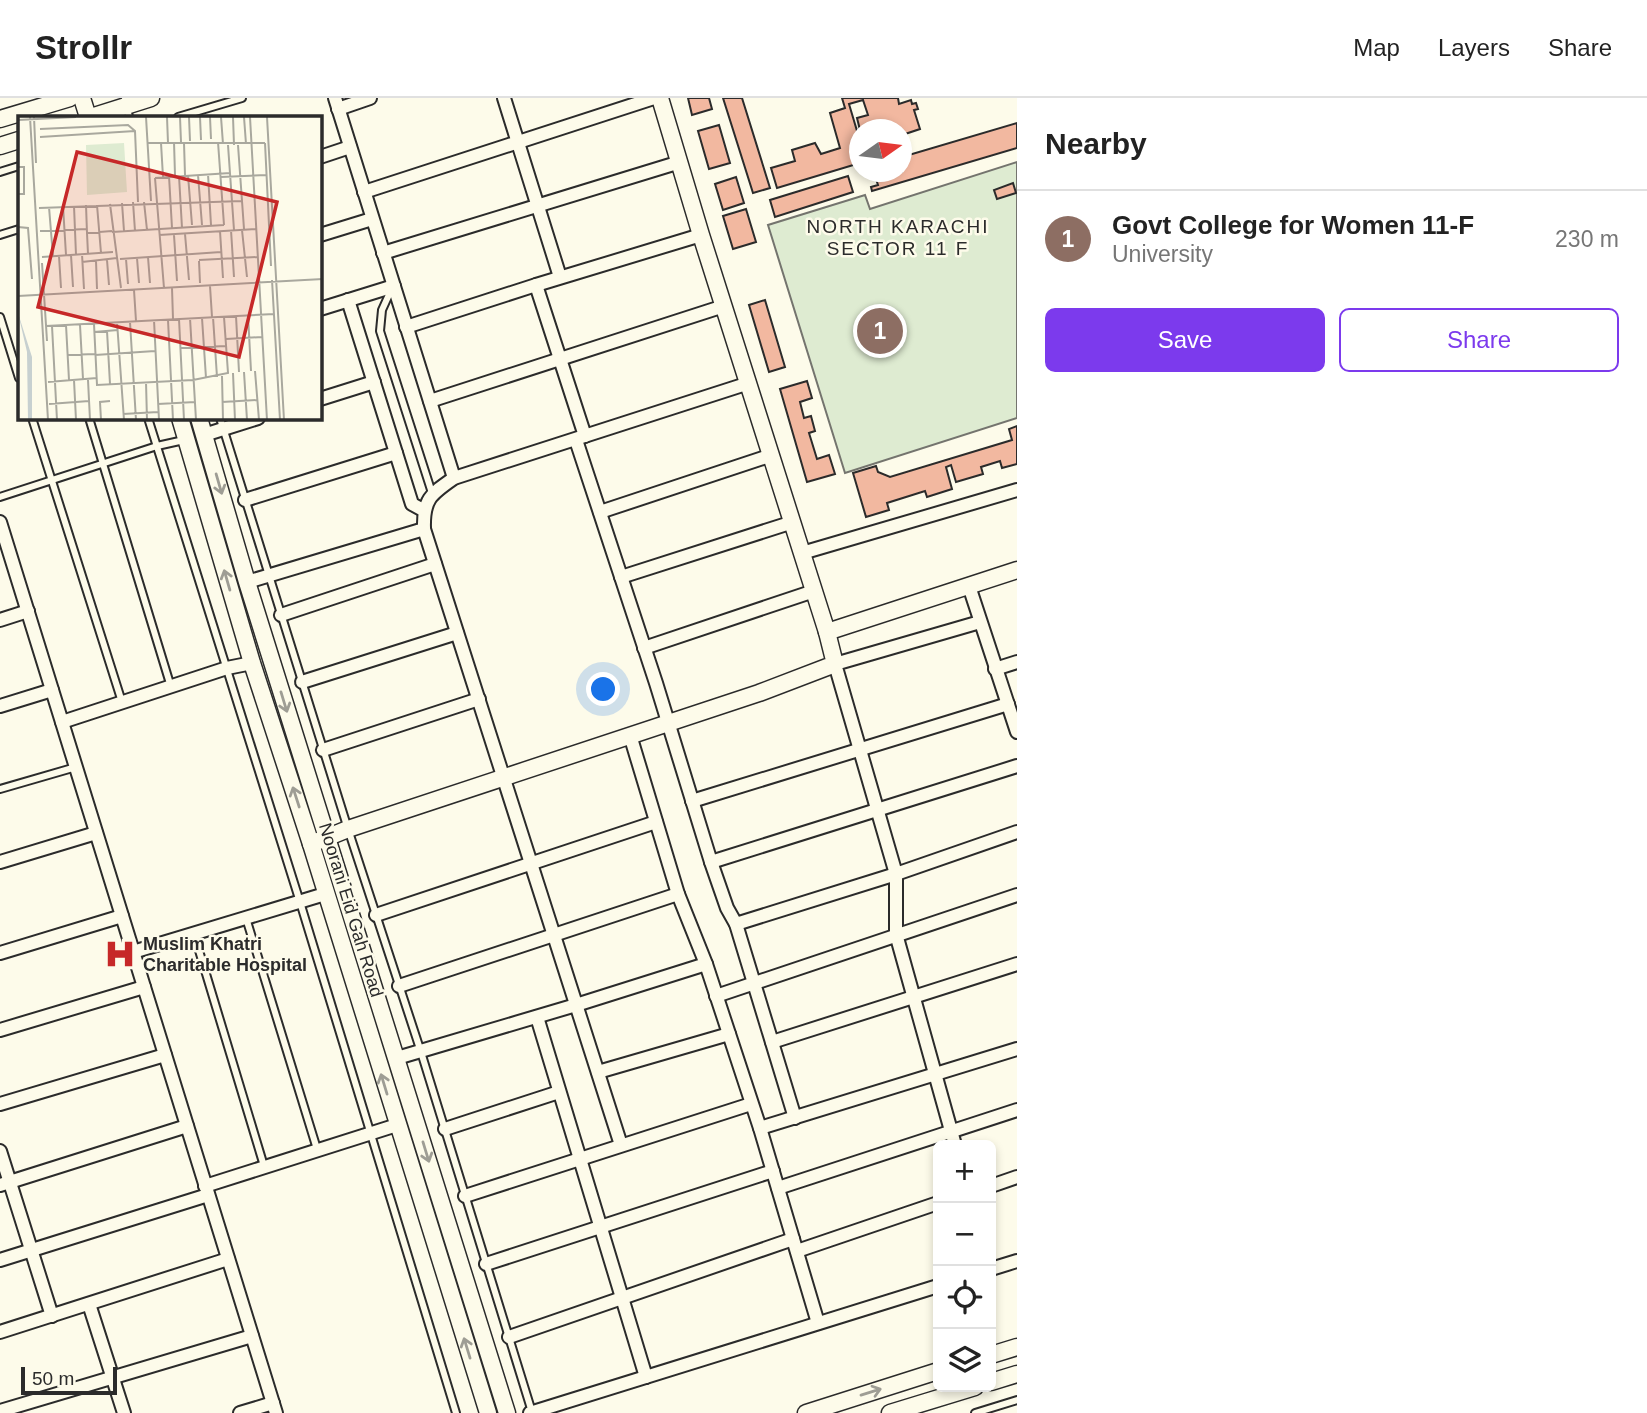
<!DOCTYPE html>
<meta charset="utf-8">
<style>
:root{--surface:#fff;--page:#f6f6f6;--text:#222;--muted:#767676;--line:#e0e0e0;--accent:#7c3aed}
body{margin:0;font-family:Helvetica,sans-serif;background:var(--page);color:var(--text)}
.controls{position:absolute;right:21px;bottom:21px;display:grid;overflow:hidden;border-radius:10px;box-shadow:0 4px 10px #0003}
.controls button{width:63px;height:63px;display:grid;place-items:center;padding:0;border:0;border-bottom:2px solid var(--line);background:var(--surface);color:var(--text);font:35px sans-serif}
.compass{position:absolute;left:849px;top:21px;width:63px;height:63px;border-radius:50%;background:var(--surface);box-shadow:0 4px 10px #0003;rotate:76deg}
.scale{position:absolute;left:21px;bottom:18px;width:96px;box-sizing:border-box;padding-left:7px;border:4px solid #2b2b2b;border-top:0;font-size:19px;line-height:24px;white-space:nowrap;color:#2b2b2b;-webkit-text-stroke:5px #fdfbea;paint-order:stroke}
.you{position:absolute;left:604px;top:592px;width:24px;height:24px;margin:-18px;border:5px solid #fff;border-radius:50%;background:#1a73e8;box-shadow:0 0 0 10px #1a73e833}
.badge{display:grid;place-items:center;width:46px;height:46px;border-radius:50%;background:var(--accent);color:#fff;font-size:23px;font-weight:700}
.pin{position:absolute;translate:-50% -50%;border:4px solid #fff;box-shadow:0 2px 7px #0006}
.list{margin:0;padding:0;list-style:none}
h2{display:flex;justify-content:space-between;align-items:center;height:91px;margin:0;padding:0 28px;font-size:30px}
h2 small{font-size:23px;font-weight:400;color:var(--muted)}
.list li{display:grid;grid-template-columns:46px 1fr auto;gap:21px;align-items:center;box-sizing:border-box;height:98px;padding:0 28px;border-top:2px solid var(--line)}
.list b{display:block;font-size:26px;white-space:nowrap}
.list p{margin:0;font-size:23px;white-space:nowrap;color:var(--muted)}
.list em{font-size:23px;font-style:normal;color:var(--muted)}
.actions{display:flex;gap:14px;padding:21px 28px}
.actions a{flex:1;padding:16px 0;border:2px solid var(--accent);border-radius:10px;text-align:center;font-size:24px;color:var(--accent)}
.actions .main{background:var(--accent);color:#fff}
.icon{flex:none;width:38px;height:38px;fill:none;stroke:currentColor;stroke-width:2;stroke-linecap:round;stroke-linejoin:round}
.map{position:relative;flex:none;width:1017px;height:1315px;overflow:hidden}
header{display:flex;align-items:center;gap:42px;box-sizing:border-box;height:98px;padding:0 35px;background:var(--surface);border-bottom:2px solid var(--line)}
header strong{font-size:33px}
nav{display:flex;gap:38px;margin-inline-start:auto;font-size:24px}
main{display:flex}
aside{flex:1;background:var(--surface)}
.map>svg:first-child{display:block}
.green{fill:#deebd1;stroke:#74746e;stroke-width:2}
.building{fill:#f2b8a0;stroke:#2b2b2b;stroke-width:2}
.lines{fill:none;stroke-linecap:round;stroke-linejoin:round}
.lane-casing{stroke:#2b2b2b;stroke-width:10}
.street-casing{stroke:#2b2b2b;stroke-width:16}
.secondary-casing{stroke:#2b2b2b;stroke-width:19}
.lane{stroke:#fdfbea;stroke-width:6}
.street{stroke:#fdfbea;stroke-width:12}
.secondary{stroke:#fdfbea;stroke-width:16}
.oneway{stroke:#9e9d94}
.labels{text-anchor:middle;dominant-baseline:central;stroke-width:5;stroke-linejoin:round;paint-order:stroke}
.street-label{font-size:18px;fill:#2b2b2b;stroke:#fdfbea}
.poi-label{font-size:18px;font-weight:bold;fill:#2b2b2b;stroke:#fdfbea;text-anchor:start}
.neighbourhood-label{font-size:19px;letter-spacing:2px;fill:#2b2b2b;stroke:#fdfbea}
.inset-road{fill:none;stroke:#a9a89e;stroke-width:2}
.view{fill:#c62828;fill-opacity:0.15;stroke:#c62828;stroke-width:3.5}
.inset-edge{fill:none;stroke:#2b2b2b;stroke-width:3.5}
</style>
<header>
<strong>Strollr</strong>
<nav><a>Map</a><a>Layers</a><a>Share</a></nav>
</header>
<main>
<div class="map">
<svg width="1017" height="1315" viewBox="0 0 1017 1315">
<rect width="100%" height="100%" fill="#fdfbea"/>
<!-- green -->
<path class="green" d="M1017,64v256l-172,55 -77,-248 97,-30 5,14z"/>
<!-- building -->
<g class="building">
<path d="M688,0h21l3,11 -20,6z"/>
<path d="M723,0h19l28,90 -17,5z"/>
<path d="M842,0h56l1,6 12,-4 1,4 4,-1 2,6 -4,1 6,19 -18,6v-5h-42l-3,-12 11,-3 -5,-15 -14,4 11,37v22l-83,25 -6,-20 24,-7 -3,-11 23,-7 6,11 19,-6 -10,-35 15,-5z"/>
<path d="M1017,25v25l-145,43 -1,-4 7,-2 -4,-12 28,-1v-15z"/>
<path d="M719,27l11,38 -21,6 -11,-38z"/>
<path d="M848,78l5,16 -78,25 -5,-17z"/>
<path d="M736,79l8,26 -21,7 -8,-26z"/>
<path d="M1013,85l3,10 -19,6 -3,-9z"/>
<path d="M746,111l10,33 -23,7 -10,-33z"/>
<path d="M765,202l20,67 -16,5 -20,-67z"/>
<path d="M807,283l5,17 -12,4 4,16 7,-2 4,15 -6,2 8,26 12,-4 6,19 -28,8 -27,-93z"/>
<path d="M1017,328v38l-15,4 -2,-7 -19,6 2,7 -27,8 -5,-17 -5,2 6,22 -25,8 -2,-6 -38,12 2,7 -23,7 -13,-44 23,-7 2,6 12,5 122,-37 -3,-11z"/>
</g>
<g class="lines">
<defs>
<g id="lane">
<path d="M125,0l4,19"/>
<path d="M178,19l64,-19"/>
<path d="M0,74l19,-6"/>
<path d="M0,137l19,-6"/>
<path d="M392,190l-10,22 -2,21 52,162"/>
<path d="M0,219l19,61"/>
<path d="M32,320l90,284"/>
<path d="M89,320l82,269"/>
<path d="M148,320l152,484 156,511"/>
<path d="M220,320l128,411 73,223 111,360"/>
<path d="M0,399l157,-51 27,-6"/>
<path d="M0,691l76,-22"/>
<path d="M246,820l71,231"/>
<path d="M194,836l70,232"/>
<path d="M975,1315l42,-13"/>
</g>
<g id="street">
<path d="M335,0l119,380"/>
<path d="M504,0l56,179"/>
<path d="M338,11l32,-11"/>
<path d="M320,59l30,-10"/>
<path d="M364,94l290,-94"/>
<path d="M320,137l52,-16"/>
<path d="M383,155l297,-91"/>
<path d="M348,202l64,204 11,6"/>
<path d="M320,211l74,-23"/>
<path d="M406,229l130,-42"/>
<path d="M320,301l54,-17"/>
<path d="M430,303l294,-95"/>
<path d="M204,337l54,-17"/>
<path d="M585,338l-49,-151 165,-50"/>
<path d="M576,342l80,243 55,179 16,46 9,16 59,194"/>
<path d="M245,402l151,-47"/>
<path d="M600,414l172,-57"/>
<path d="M0,424l276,891"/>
<path d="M424,431l197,616"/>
<path d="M802,455l215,-63"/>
<path d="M621,479l172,-55"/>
<path d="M247,484l177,-53c-1,-30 7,-35 30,-51l295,-95"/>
<path d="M969,488l48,146"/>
<path d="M281,517l154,-51"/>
<path d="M0,522l28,-9"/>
<path d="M644,550l170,-57"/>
<path d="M995,571l22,-7"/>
<path d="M302,584l155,-49"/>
<path d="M0,608l52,-16"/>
<path d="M62,624l165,-54 25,-5"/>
<path d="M630,637l48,159 28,70 54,164 58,195"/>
<path d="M323,652l156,-51"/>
<path d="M692,703l316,-97"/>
<path d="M0,764l96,-29"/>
<path d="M711,764l306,-96"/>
<path d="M376,817l280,-93"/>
<path d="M736,826l160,-50 121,-42"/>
<path d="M133,854l192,-58"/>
<path d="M0,855l122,-37"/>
<path d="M399,888l279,-92"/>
<path d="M716,898l301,-101"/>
<path d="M537,919l109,360"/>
<path d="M0,932l144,-43"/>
<path d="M772,944l245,-78"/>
<path d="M397,960l179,-53 130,-41"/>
<path d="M598,974l131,-38"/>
<path d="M0,1006l165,-49"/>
<path d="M760,1030l257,-79"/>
<path d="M445,1031l114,-37"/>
<path d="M955,1047l-59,-211v-60l-61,-210 145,-42"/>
<path d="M0,1053l52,165"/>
<path d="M0,1087l187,-59"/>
<path d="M205,1088l192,-61"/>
<path d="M991,1088l26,-9"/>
<path d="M778,1090l239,-78"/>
<path d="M465,1098l286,-92"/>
<path d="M797,1153l141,-48"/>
<path d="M0,1162l208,-65"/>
<path d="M486,1166l287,-93"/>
<path d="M991,1171l26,-8"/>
<path d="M89,1206l35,109"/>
<path d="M0,1234l228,-73"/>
<path d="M509,1239l284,-98"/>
<path d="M0,1313l252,-75"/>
<path d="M240,1315l33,-10"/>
<path d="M530,1315l408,-127"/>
</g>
<g id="secondary">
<path d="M82,0l6,19"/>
<path d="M91,19l60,-19"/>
<path d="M0,21l70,-21"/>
<path d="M0,48l19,-6"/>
<path d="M180,320l72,245 59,181 177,569"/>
<path d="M199,320l48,164 260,831"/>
<path d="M827,534l190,-62"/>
<path d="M311,746l37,-15 411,-136 76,-29 -8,-32 -126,-397 -41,-137"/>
<path d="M991,1257l26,-8"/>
<path d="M991,1284l26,-8"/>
<path d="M806,1315l132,-42"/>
<path d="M890,1315l85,-26"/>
</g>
</defs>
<!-- lane casing -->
<use href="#lane" class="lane-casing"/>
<!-- street casing -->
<use href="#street" class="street-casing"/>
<!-- secondary casing -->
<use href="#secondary" class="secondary-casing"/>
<!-- lane -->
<use href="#lane" class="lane"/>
<!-- street -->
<use href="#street" class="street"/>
<!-- secondary -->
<use href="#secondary" class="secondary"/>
</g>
<!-- one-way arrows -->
<defs><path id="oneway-shaft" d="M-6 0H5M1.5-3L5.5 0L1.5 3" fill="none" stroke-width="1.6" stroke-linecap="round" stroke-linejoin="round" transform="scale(1.75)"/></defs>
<g class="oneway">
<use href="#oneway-shaft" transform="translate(219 386) rotate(74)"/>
<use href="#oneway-shaft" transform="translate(227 482) rotate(-106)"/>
<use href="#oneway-shaft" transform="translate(284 604) rotate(73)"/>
<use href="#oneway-shaft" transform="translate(296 699) rotate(-108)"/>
<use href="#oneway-shaft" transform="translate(384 986) rotate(-107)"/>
<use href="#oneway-shaft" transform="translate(426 1054) rotate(73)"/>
<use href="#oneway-shaft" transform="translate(467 1250) rotate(-107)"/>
<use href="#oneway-shaft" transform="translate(871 1294) rotate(-17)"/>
</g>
<!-- icons -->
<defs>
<symbol id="hospital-bare" viewBox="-9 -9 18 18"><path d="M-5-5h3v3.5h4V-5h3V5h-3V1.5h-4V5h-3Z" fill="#c62828" stroke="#fdfbea" stroke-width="2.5" paint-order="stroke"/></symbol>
</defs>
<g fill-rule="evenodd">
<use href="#hospital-bare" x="98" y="834" width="44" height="44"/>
</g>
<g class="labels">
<!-- street labels -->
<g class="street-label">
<text transform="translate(351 812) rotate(73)">Noorani Eid Gah Road</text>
</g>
<!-- poi labels -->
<g class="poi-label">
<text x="143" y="846">Muslim Khatri<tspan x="143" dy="21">Charitable Hospital</tspan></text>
</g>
<!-- neighbourhood labels -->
<g class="neighbourhood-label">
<text x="898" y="128">NORTH KARACHI<tspan x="898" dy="22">SECTOR 11 F</tspan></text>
</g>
</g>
<!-- overview -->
<g transform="translate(18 18)">
<rect width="304" height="304" fill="#fdfbea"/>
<path d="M106,27l3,49 -40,3 -1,-50z" fill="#deebd1"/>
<path d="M0,197l14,44v63h-4l-1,-68z" fill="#c7d0d0"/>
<path class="inset-road" d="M12,1l18,303M16,1l2,46M128,1l5,84M149,1l1,26M162,1l1,25M171,1l1,24M182,1l1,23M192,1l1,22M203,1l2,27M215,1l1,28M226,1l2,27M232,1l17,303M249,1l17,303M0,4l58,-3M22,13l88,-4 7,6 3,71M22,21l95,-6M156,26l1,33M200,26l6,83M129,27h118M143,27l2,34M166,27l1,32M247,27l6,123M210,29l6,85M220,29l6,84M0,51h6v27h-6M190,58l3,51M170,59l4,50M180,59l4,50M151,60l3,52M161,60l3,52M203,61l45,-2M137,62l9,110M137,62l75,-5M115,86l2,29M126,86l3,28M104,87l2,28M92,88l11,84M68,89l1,28 25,-2M79,89l4,48M45,90l3,49M56,90l2,49M31,91l4,49M21,92l203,-7M0,111l10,1 4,51M213,114l3,47M224,114l5,47M22,115l47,-2M202,115l3,47M94,116l112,-7M69,117l1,21M167,118l4,46M141,119l97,-6M156,119l3,46M64,138l2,35M53,139l2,32M41,140l2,32M24,141l71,-5M130,141l2,26M119,142l2,25M102,143l101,-7M108,143l2,25M89,144l2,25M181,144l59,-3M78,145l1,28M181,145l1,22M64,146l35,-4M24,147l5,78M254,164l8,140M192,170l2,31M154,172l1,31M116,174l2,31M0,180l305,-17M230,199l3,56M218,200l3,56M195,201l4,60M172,202l6,102M184,202l4,60M161,203l5,101M136,204l5,100M150,204l5,100M99,206l7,98M112,206l6,98M76,208l3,61 96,-5 35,-7 -4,-56M48,209l3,55M62,209l3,54M28,210l228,-12M34,210l5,94M89,215l3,53M76,216l24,-2M208,223l36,-2M163,232l45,-2M49,239l28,-1M77,239l60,-4M237,255l4,49M226,256l3,48M215,257l2,47M204,260l1,44M56,264l2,40M70,264l2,40M30,266l49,-4M128,266l1,38M204,286l35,-2M31,288l40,-3M140,288l37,-2M105,298l35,-2M83,304l-1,-18 10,-1"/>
<path class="view" d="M59,36l200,50 -38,155 -201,-50z"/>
<rect width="304" height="304" class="inset-edge"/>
</g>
</svg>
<div class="controls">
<button>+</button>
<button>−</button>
<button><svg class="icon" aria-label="locate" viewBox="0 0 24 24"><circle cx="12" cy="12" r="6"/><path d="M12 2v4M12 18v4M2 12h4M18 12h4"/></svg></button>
<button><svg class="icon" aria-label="layers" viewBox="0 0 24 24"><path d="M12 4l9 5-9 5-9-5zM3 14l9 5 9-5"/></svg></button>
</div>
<svg class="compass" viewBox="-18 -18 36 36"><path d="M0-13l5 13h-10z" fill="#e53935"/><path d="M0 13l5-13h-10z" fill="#767676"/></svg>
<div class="scale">50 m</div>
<div class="you"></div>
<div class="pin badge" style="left:880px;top:233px;background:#8d6e63">1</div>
</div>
<aside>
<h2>Nearby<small></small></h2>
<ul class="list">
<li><span class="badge" style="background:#8d6e63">1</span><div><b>Govt College for Women 11-F</b><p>University</p></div><em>230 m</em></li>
</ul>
<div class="actions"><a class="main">Save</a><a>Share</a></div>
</aside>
</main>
